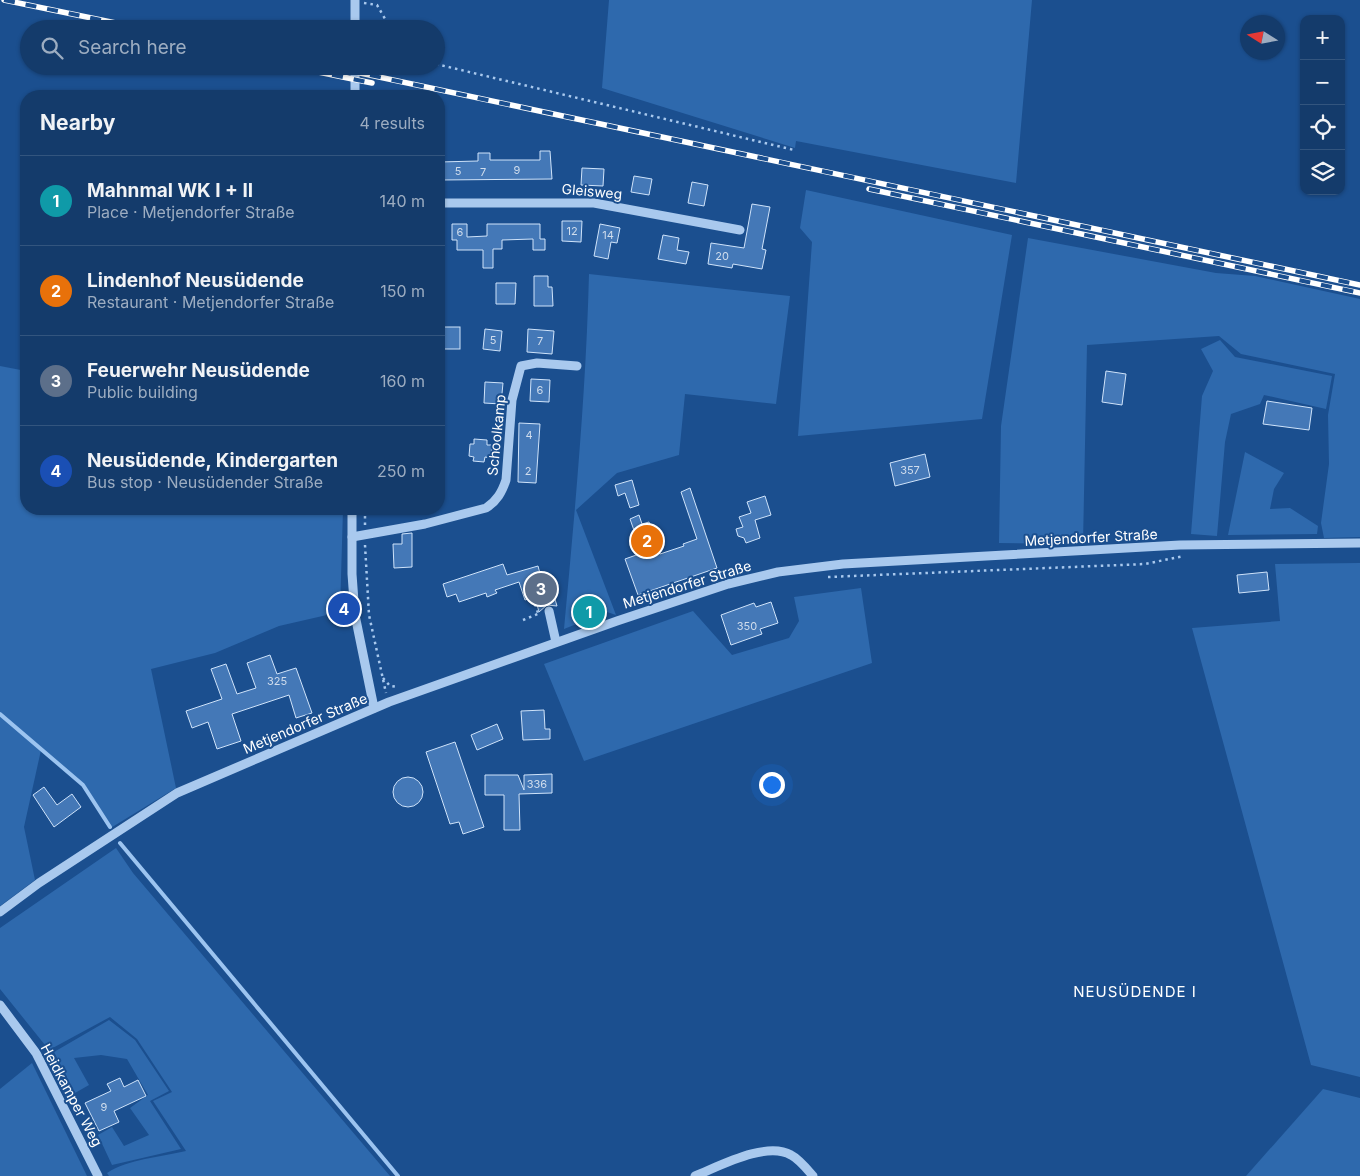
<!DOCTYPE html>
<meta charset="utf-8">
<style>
:root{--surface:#143b6b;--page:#214673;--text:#f1f3f6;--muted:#9dadc1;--line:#33557e;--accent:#ffd166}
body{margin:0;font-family:Inter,sans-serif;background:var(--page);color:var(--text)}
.controls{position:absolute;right:15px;top:15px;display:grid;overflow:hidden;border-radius:10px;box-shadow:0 1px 4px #0004}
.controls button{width:45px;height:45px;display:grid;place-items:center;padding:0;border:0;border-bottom:1px solid var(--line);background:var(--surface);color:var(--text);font:25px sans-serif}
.compass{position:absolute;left:1240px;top:15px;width:45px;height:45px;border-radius:50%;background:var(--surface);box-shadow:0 1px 4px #0004;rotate:281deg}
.you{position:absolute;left:771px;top:784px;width:18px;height:18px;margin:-12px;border:4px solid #fff;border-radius:50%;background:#1a73e8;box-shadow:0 0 0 8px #1a73e833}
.badge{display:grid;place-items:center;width:32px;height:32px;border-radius:50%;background:var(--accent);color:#fff;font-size:16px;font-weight:700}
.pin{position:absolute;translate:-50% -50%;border:2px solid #fff;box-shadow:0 1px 5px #0006}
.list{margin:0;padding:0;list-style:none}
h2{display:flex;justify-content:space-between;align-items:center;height:65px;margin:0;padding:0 20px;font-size:21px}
h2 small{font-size:16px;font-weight:400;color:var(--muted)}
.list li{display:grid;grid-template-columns:32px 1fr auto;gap:15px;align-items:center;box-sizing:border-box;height:90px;padding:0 20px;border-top:1px solid var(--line)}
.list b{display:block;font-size:19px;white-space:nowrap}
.list p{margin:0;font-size:16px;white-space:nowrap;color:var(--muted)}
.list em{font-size:16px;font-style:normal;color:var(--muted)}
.icon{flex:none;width:28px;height:28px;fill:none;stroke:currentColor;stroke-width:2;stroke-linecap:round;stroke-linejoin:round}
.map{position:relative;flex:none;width:1360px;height:1176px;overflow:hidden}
.search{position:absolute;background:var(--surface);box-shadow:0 1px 4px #0004;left:20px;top:20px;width:425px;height:55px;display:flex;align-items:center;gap:12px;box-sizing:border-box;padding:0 18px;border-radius:28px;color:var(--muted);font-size:19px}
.panel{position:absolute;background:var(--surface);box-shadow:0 1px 4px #0004;left:20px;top:90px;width:425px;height:425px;border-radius:20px}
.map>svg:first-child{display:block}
.green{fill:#2e69ad}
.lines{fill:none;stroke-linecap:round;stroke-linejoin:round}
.stream{stroke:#9cc4f0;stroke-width:4}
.building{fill:#4478b7;stroke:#cfe3fa}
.path{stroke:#a9c9ee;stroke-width:2.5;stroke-dasharray:2.5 4;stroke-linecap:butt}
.minor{stroke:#a9c9ee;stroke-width:9}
.rail-casing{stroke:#fff;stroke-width:5.5}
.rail{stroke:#1b4f8f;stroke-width:4;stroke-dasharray:11;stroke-linecap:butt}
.labels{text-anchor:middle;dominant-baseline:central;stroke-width:4;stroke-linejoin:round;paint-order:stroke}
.number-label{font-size:11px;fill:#d0dded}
.street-label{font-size:14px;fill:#fff;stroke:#1b4f8f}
.neighbourhood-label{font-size:15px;letter-spacing:1px;fill:#fff;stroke:#1b4f8f}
</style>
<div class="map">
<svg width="1360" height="1176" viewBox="0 0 1360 1176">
<rect width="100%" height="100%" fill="#1b4f8f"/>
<!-- green -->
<g class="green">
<path d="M609,0h423l-16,183 -220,-42 -1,7 -193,-60z"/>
<path d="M806,190l206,45 -30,184 -184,17 14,-194 -12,-14z"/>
<path d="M1028,238l188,35 39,3 105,23v238l-36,1 -3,-15 8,-59 -1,-49 7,-41 -94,-20 -22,-18 -132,9 -4,199 -84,-1 2,-117z"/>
<path d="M589,274l201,22 -14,108 -91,-10 -6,61 -62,18 -41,37 40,105 -9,-3 -43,17c11,-119 22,-237 25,-355z"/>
<path d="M1220,340l15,17 97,19 -6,33 -62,-14 -4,9 -29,10 -6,28 -8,94 -26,-2 11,-138 11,-25 -12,-22z"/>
<path d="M0,366l26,5v138h317l-3,103 -61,14 -64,27 -64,16 25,119 -67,41 -26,-44 -42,-35 -17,77 11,53 -35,26z"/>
<path d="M1245,452l39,21 -10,16 -4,20 20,-1 28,18 -1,8 -89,1z"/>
<path d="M1360,563v514l-49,-12 -119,-437 88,-7 -5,-57z"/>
<path d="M861,588l11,75 -288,98 -40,-97 149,-53 39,44 57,-17 10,-17 -5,-24z"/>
<path d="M116,848l17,25 257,303h-281l-2,-3c21,-14 54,-16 79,-22l-33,-50 19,-9 -35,-53 -27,-22 -61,33 -49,-61v-61z"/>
<path d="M109,1020l26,20 34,51 -19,10 31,48 -69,16 -14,-30 14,-8 12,19 25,-11 -19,-27 18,-13 -21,-36 -26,-4 -27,3 15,27 -14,8 -21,-41z"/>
<path d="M32,1063l55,113h-87v-87z"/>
<path d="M1323,1089l37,9v78h-114z"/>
</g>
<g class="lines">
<!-- stream -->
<g class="stream">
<path d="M0,714l83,71 27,42"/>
<path d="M120,843l278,333"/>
</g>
</g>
<!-- building -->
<g class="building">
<path d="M540,151h10l2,28 -113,1v-18l39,-1v-8h12v7h50z"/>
<path d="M582,168l22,1 -1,17 -22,-1z"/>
<path d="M634,176l18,3 -3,16 -18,-3z"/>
<path d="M692,182l16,3 -4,21 -16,-3z"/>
<path d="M752,204l18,3 -8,42 4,1 -4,19 -29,-5 -1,4 -24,-4 3,-21 33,5z"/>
<path d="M562,221h20l-1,21 -19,-1z"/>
<path d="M452,224h15v13l20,-1v-12h53v15h5v11h-12v-11l-31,1v9h-9v19h-10v-18h-26v-10h-5z"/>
<path d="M600,224l20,4 -3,15 -6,-1 -3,17 -14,-3z"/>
<path d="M663,235l16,3 -2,12 12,2 -3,12 -28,-5z"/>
<path d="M534,276h14v11h4l1,19h-19z"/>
<path d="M496,283h20l-1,21h-19z"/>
<rect x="440" y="327" width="20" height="22"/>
<path d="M485,329l17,2 -2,20 -17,-2z"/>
<path d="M528,329l26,2 -2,23 -25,-2z"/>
<path d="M1106,371l20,3 -4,31 -20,-3z"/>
<path d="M531,379l19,1 -1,22 -19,-1z"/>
<path d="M485,382l18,1 -2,21 -17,-1z"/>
<path d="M1267,401l45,7 -3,22 -46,-6z"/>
<path d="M519,423l21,1 -4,59 -18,-1z"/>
<path d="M474,439l13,1v5h5l-1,13 -6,-1 -1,5 -11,-1 1,-4 -5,-1 1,-12h4z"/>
<path d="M925,454l5,23 -35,9 -5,-23z"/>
<path d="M632,480l7,25 -9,3 -5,-15 -7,3 -3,-11z"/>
<path d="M690,488l27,80 -79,27 -13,-36 17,-6 -12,-34 9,-4 3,9 7,-2 11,32 24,-8 -1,-2 14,-5 -16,-47z"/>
<path d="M765,496l6,19 -16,5 5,18 -14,5 -2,-5 -6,-2 -2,-7 7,-2 -4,-10 12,-4 -4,-11z"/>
<path d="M412,533v34l-18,1 -1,-24h9v-10z"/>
<path d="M503,564l4,11 31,-9 4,15 7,-2 8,27 -10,-1 -8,7 -4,-15 -10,3 -6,-18 -24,8 2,3 -10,4 -1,-4 -27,9 -3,-8 -9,3 -4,-13z"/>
<path d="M1267,572l2,18 -30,3 -2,-18z"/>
<path d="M771,602l7,21 -18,6 2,5 -31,11 -10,-30 33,-12 2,4z"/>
<path d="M270,655l7,19 19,-6 16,45 -16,5 -7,-23 -57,19 9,27 -24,8 -9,-27 -16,6 -6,-17 36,-12 -11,-30 15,-5 11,30 19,-6 -9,-25z"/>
<path d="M544,710l1,19h5v10l-27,1 -2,-29z"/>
<path d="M497,724l6,15 -26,11 -6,-15z"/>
<path d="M455,742l29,85 -21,7 -4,-12 -9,2 -24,-72z"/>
<path d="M552,774v19l-33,1 1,36h-16v-35h-19v-20h33l6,15v-15z"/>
<circle cx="408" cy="792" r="15"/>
<path d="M44,787l13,18 15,-11 9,13 -27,20 -21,-32z"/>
<path d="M120,1078l4,9 14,-7 8,16 -32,15 5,11 -20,9 -14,-28 26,-12 -4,-7z"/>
</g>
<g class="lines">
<!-- path -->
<g class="path">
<path d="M364,3l13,2 14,24"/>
<path d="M436,64l358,86"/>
<path d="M365,525v-16"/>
<path d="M365,545l4,70 17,78"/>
<path d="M828,577l317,-13 39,-8"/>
<path d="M533,598l5,15"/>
<path d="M523,620l17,-7"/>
<path d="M383,678l7,8 8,1"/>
</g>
<!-- minor -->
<g class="minor">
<path d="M355,29v-29"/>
<path d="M355,96v-30"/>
<path d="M439,203h155l146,27"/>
<path d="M352,509v65l3,41 19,93"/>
<path d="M352,537l73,-13 61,-16c11,-7 16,-16 20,-28l6,-80 9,-34 16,-3 40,3"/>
<path d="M549,611l7,31"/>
<path d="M0,912l39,-29 138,-90 212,-91 228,-81 111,-37 50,-12 65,-8 337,-19 180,-2"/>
<path d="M0,1005l36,48 62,123"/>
<path d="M695,1176c25,-10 71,-35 96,-21 8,4 16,14 22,21"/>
</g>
<defs>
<g id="rail">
<path d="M4,0l141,29"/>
<path d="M289,66l83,17"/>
<path d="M327,66l1033,219"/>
<path d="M869,189l491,104"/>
</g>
</defs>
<!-- rail casing -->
<use href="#rail" class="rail-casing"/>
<!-- rail -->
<use href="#rail" class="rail"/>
</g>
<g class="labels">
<!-- number labels -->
<g class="number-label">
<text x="517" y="170">9</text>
<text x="458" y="171">5</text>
<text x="483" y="172">7</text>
<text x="572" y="231">12</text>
<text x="460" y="232">6</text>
<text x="608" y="235">14</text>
<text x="722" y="256">20</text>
<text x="493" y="340">5</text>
<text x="540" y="341">7</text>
<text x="540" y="390">6</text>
<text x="529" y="435">4</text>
<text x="910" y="470">357</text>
<text x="528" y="471">2</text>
<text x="747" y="626">350</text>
<text x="277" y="681">325</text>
<text x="537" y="784">336</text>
<text x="104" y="1107">9</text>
</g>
<!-- street labels -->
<g class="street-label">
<text transform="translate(592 191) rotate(5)">Gleisweg</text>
<text transform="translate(496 435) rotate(-84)">Schoolkamp</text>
<text transform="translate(1091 537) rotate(-3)">Metjendorfer Straße</text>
<text transform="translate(687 584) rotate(-17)">Metjendorfer Straße</text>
<text transform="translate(305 723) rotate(-23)">Metjendorfer Straße</text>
<text transform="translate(72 1095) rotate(62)">Heidkamper Weg</text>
</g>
<!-- neighbourhood labels -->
<g class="neighbourhood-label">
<text x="1135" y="991">NEUSÜDENDE I</text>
</g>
</g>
</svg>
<div class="controls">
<button>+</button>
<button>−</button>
<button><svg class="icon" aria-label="locate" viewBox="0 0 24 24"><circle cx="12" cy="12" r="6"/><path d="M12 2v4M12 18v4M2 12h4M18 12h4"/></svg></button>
<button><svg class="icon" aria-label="layers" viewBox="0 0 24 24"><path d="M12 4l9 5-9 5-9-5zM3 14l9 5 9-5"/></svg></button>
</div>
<svg class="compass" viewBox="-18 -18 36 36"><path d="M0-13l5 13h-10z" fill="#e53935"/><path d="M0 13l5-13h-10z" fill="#9dadc1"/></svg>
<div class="you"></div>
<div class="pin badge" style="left:589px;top:612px;background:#0f9aa8">1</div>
<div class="pin badge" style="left:647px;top:541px;background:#e8710a">2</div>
<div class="pin badge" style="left:541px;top:589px;background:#5c6f8a">3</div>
<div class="pin badge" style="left:344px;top:609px;background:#1a4fb4">4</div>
<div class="search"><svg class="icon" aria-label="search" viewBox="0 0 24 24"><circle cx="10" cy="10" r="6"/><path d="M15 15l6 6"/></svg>Search here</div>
<section class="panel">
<h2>Nearby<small>4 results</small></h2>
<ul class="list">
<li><span class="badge" style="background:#0f9aa8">1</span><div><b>Mahnmal WK I + II</b><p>Place · Metjendorfer Straße</p></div><em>140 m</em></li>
<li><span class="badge" style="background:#e8710a">2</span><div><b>Lindenhof Neusüdende</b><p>Restaurant · Metjendorfer Straße</p></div><em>150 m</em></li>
<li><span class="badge" style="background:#5c6f8a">3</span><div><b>Feuerwehr Neusüdende</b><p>Public building</p></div><em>160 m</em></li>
<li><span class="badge" style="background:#1a4fb4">4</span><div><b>Neusüdende, Kindergarten</b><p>Bus stop · Neusüdender Straße</p></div><em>250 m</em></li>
</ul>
</section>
</div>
